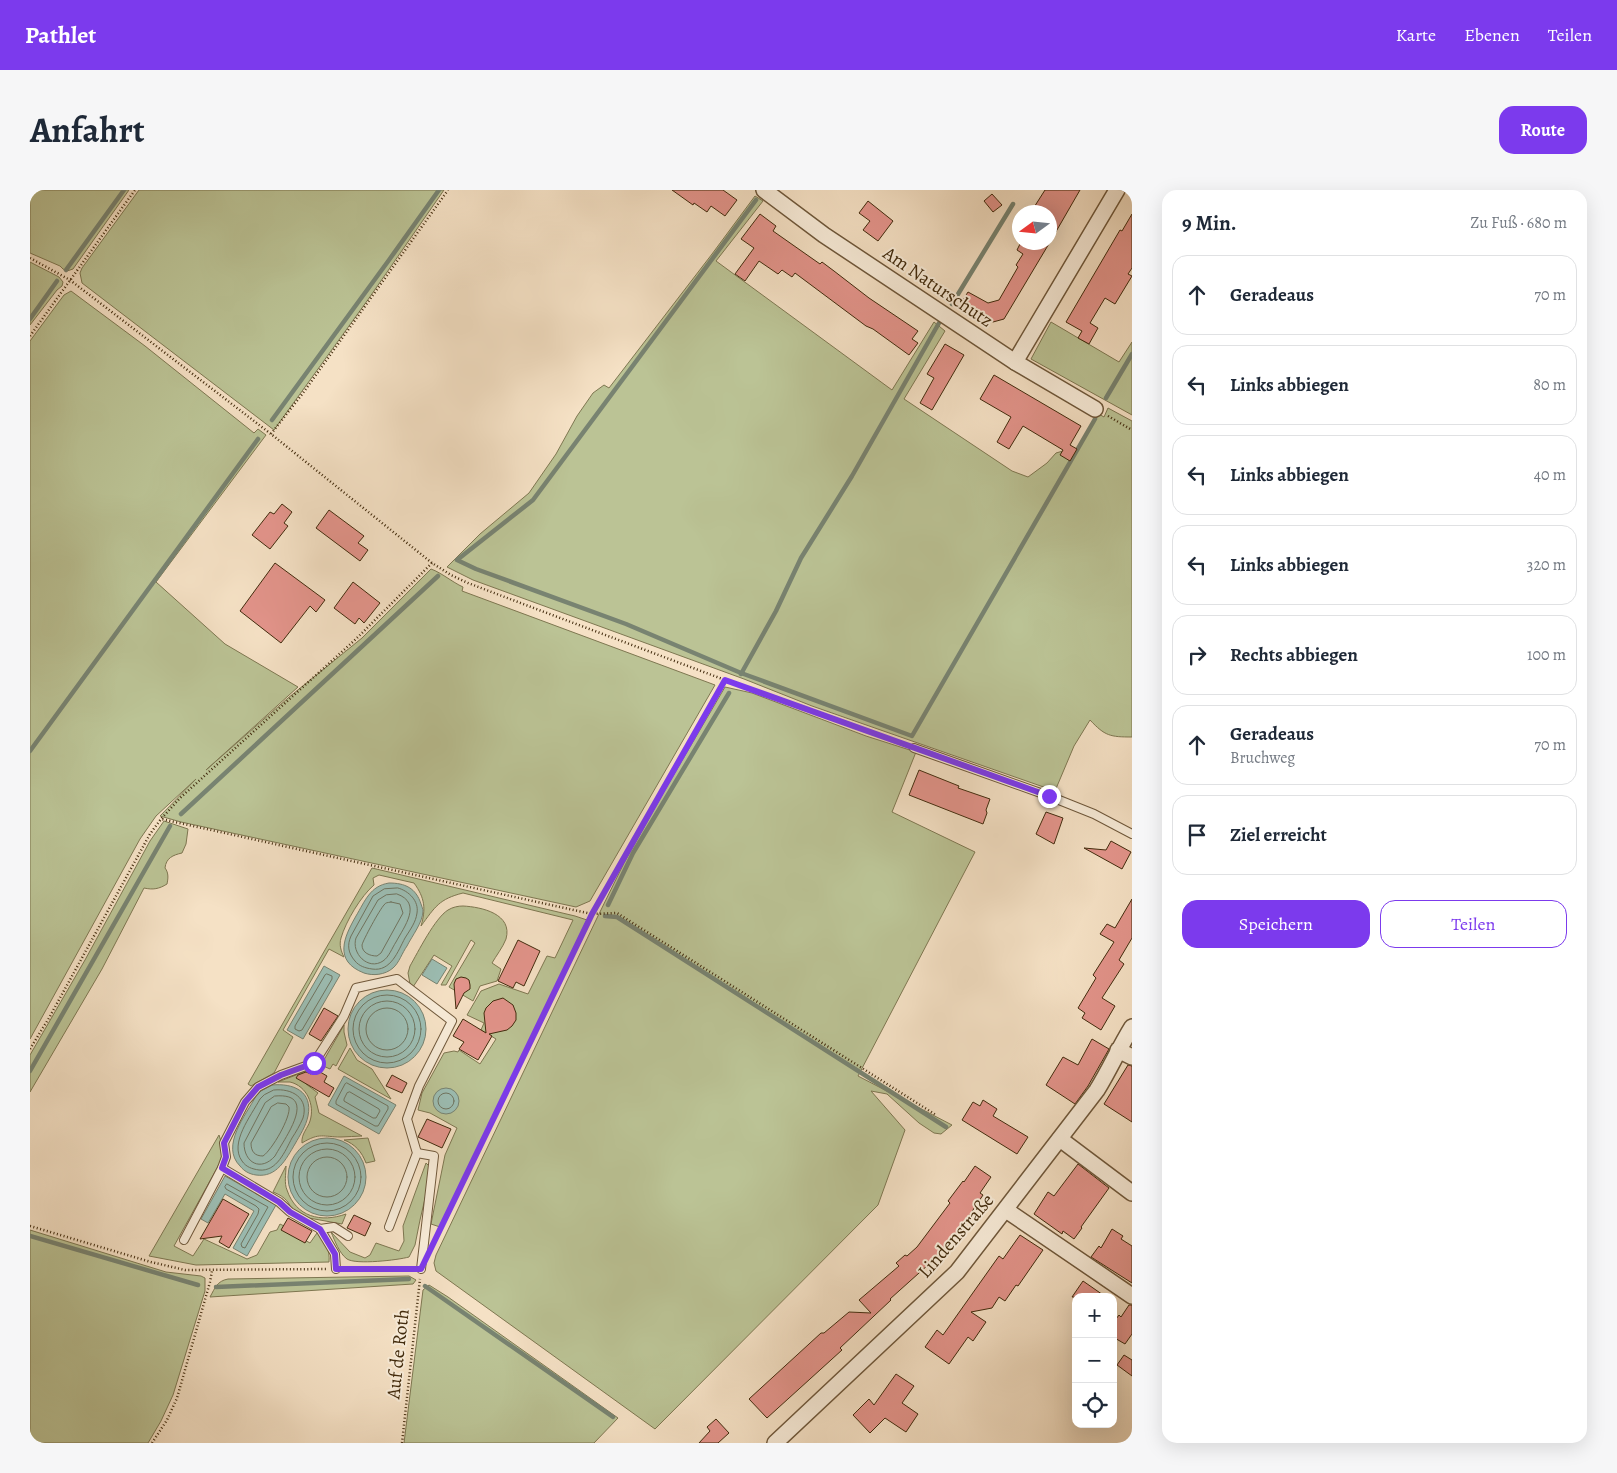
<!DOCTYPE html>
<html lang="de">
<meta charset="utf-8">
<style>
:root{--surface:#fff;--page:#f6f6f7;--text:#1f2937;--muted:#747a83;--line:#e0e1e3;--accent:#7c3aed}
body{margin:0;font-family:Alegreya,serif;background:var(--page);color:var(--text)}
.controls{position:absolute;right:15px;bottom:15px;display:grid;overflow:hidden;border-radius:10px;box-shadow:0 5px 20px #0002}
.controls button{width:45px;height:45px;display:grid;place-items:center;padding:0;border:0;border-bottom:1px solid var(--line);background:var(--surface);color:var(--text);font:25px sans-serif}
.compass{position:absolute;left:982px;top:15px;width:45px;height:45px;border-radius:50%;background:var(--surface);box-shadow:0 5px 20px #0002;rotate:255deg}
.stop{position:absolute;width:15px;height:15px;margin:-11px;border:4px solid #7c3aed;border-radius:50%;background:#fff}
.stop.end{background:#7c3aed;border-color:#fff;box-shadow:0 1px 5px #0008}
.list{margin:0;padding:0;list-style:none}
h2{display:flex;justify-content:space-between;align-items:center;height:65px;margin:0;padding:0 20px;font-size:21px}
h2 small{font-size:16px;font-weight:400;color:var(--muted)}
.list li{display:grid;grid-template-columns:32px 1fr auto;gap:15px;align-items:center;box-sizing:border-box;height:80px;margin:0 10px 10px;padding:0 10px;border:1px solid var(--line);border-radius:15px}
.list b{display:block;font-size:19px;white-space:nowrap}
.list p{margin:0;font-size:16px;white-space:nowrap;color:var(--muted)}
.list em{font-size:16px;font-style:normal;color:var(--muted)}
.actions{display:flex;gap:10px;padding:15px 20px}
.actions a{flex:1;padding:11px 0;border:1px solid var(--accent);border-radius:15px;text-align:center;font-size:18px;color:var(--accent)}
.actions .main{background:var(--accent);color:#fff}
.icon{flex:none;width:28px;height:28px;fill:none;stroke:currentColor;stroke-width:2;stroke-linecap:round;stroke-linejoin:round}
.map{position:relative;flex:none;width:1102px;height:1253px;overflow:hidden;border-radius:15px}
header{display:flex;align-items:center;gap:30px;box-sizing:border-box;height:70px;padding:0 25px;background:var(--accent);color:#fff}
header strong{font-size:24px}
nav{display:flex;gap:28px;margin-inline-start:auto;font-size:18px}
.intro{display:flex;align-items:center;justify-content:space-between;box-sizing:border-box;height:120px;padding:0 30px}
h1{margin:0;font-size:35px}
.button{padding:12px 22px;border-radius:15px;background:var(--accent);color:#fff;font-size:18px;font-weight:700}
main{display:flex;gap:30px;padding:0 30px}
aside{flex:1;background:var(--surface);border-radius:15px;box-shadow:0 5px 20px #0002}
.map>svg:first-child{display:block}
.green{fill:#bbc395;stroke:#7e7751}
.water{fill:#9cbeb4;stroke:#788371}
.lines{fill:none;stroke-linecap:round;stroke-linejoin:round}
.shore{stroke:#6f7460;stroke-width:1}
.stream{stroke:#788371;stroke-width:4.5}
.building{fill:#e3948b;stroke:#422b0d}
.lane-casing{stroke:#6f583b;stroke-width:10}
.street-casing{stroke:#6f583b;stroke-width:18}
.path{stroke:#422b0d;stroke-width:2.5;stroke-dasharray:1 2.5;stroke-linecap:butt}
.lane{stroke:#f8ecd9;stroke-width:8}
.street{stroke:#f8ecd9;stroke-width:15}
.route{stroke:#7c3aed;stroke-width:6}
.labels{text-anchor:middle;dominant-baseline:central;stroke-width:4;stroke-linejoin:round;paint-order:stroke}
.street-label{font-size:19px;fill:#422b0d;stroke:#f8ecd9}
</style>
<header>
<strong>Pathlet</strong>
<nav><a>Karte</a><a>Ebenen</a><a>Teilen</a></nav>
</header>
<div class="intro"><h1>Anfahrt</h1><a class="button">Route</a></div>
<main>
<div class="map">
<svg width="1102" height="1253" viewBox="0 0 1102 1253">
<rect width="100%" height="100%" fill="#f5e1c5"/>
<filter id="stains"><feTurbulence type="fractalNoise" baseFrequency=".004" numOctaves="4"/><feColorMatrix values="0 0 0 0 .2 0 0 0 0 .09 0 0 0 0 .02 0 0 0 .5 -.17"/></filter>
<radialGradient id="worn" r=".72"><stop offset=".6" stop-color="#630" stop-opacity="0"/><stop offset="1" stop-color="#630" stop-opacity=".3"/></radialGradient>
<!-- green -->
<g class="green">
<path d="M0,0h99l-56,79 -6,2 -4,-2 -3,-3 -30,-13z"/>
<path d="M109,0h305l-77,111 -93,129 -192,-147 -2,-10 2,-5z"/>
<path d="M725,6l8,5 -47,60 176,129 42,-68 11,9 -41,68 108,72 16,6 19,-14 9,-10 7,-2 12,3 22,-41 7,4 4,-9 24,13v316c-22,0 -27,-1 -42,-17l-16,26 -19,45 -243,-85 -68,-27 -271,-99 -26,-13 33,-33 49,-41 27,-39 21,-38 16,-23 11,-8 5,3 103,-134z"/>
<path d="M0,72l29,15 4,5 -1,4 -5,4 -27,35z"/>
<path d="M41,101l74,55 109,87 4,-4 8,6 -110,147 69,62 73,43 -92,83 82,-72 74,-60 69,-69c11,4 21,13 32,18l-1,4 253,94 -125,216 -14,6 -395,-85 -21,-6 36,-37 -40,37 -16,23 -110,200v-698l34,-46z"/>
<path d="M1021,132l68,40 13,-20v73l-101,-56z"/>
<path d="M695,497l27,6 114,43 50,16 -24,60 83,40 -117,224 94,49 -11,9 -7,-1 -15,-10 -32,-29 -16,-3 34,39 -27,75 -223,224 -219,-158 -2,-8 2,-8 161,-337 27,-55 42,-75z"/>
<path d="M134,631l24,8 -2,15 -4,9c-9,2 -16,5 -17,15 4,5 3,11 2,16 -8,5 -14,6 -23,4l-42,81 -72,123v-37l55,-95 65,-119z"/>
<path d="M342,678l203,48 12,4 -147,307 -9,-3 14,-69 12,-27 -27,-15 -12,-3 4,-17 22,-40 10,-2 4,1 1,-2 21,14 16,-25 -15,-9 3,-7 -17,-8 14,-24 18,-7 29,10 19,-38 8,2 18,-38 -110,-27c-24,6 -28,14 -42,33 5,-17 4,-28 -7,-43l-35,-8 -6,3 1,7c-13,11 -28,36 -33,53 -2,7 0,13 3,19l-15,-8 -46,81 10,7 -19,36 -23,13 -3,-2z"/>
<path d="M433,716c19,1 50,8 43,33 -3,8 -10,17 -14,24l9,6 -4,12 -17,5 -7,15 -24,-14 26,-44 -4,-3 -25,45h-5l11,-19 -18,-11 -21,32 -3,-3 -2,-11 2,-7c8,-14 25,-48 38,-56 5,-3 10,-4 15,-4z"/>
<path d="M314,835v7l3,13 -11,21 -3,-2 -3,5 -9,-4z"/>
<path d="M320,858l7,12 15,9 19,30 -53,-30z"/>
<path d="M284,878l-8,16 12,9 -3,4 4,16 43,23c-7,0 -14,1 -21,1 -18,0 -21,-5 -39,6 -1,-9 6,-15 8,-22 5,-16 -3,-35 -20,-39 -4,0 -8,0 -12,0z"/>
<path d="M189,945l4,13 -2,13 -47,85 19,10 11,-17 43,20 10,-4 13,-23 7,-2 3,-6 4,2 1,3 25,14 7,-10c9,7 13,18 12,29l-133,3 -47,-9z"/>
<path d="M338,948l7,23 -9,2c-4,-11 -11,-19 -22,-23z"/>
<path d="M396,973l3,3 2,7 -11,47 -5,25 -6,12c-11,3 -53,8 -62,2 -8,-6 -12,-18 -16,-27l19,20 15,6 5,-3 6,-12 23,8 5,-10 -1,-15z"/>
<path d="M256,976c0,8 -2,17 1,24 9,27 34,33 59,24l-4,10 -33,-6 -18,-9c-2,-9 -10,-14 -18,-17z"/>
<path d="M0,1040l136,42 35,4 4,2v13l-32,104 -12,26 -13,22h-118z"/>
<path d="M379,1086l7,4 -3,4 -203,13c5,-9 7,-16 18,-18z"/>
<path d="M399,1095l19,12 170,121 -24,25h-190l19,-153z"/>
</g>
<!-- water -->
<g class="water">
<path d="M359,693c16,0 27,5 32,21 1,3 2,5 2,7 0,11 -11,25 -16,35 -5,7 -8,17 -14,22 -8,7 -20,8 -29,5 -31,-12 -20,-36 -8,-57 9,-15 14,-30 33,-33z"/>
<path d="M402,769l15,9 -10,16 -15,-9z"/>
<path d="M294,776l16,9 -37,64 -16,-9z"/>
<circle cx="357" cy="839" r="39"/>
<path d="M314,886l52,29 -17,29 -51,-29z"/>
<path d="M242,895c21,-2 41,6 36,31 -2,10 -8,19 -13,28 -9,15 -18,34 -39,31 -7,-1 -12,-4 -16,-9 -20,-20 6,-51 16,-70l5,-5z"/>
<circle cx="416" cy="911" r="13"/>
<circle cx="297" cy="987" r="39"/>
<path d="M195,986l51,29 -29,51 -14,-8 21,-37 -29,-17 -17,29 -7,-4z"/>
</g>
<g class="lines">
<!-- shore -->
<g class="shore">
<path d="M368,698c11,3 21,13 19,25 -1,9 -7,17 -12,25 -7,13 -14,34 -33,31 -7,-1 -13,-3 -17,-8 -7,-8 -8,-16 -4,-25l22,-40 11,-7z"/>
<path d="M367,704c26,9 7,33 -1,48 -4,6 -7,15 -13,19 -15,10 -32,-8 -27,-23l22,-38 8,-5z"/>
<path d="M361,712l9,2 3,9 -22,40 -4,3c-7,0 -15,-3 -15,-11 1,-5 18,-36 22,-40 2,-3 3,-2 7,-3z"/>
<path d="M297,784l5,2v3l-30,51 -3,1 -4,-2v-3l30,-51z"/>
<circle cx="357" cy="839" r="34"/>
<circle cx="357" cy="839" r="28"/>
<circle cx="357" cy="839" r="21"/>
<path d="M317,893l41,23v3l-10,17h-3l-39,-22v-3l9,-17z"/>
<path d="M244,900c18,-2 35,8 29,28 -3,7 -7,14 -11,20 -7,13 -15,34 -33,32 -7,-1 -13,-3 -17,-9 -13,-18 9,-45 18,-62l4,-4z"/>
<path d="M320,902l29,17 1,2 -4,7h-3l-29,-17v-2l3,-6z"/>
<circle cx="416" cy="911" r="8"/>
<path d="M245,906c45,-4 9,43 0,60 -14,16 -31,7 -31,-13l21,-40z"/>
<path d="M248,913l8,1 3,3c2,10 -17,43 -26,49 -8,0 -12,-4 -12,-13l20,-36z"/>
<circle cx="297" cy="987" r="34"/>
<circle cx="297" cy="987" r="28"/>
<circle cx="297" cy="987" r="20"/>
<path d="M197,994l41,23 -23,41 -3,-1 -1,-3 17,-30 1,-5 -3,-3 -30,-17 -1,-2z"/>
</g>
<!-- stream -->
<g class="stream">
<path d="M726,10l-223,300 -76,60 19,9 150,55 115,49 171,63 183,-317"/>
<path d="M36,80l58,-80"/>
<path d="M922,114l61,-100"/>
<path d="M0,129l27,-38"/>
<path d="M1076,208l26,-44"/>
<path d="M242,230l117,-160 50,-70"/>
<path d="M711,484l35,-63 25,-53 51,-82 87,-153"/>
<path d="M0,561l228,-312"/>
<path d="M151,624l257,-238"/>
<path d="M578,715l25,-52 96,-160"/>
<path d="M575,726l12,1 329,210"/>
<path d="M0,881l140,-245"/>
<path d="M0,1046l168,49"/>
<path d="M395,1096l188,131"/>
<path d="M186,1097l193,-8"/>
</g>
</g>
<!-- building -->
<g class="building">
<path d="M642,0h51l14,10 -12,16 -14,-10 -4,6 -13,-9 -1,2z"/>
<path d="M1015,0h35l-30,52v-30h-19z"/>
<path d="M962,4l10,11 -9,7 -9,-11z"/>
<path d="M838,11l25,20 -15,20 -15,-11 7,-9 -11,-8z"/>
<path d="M730,24l16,12 -3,5 47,33 2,-2 12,9 35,27 49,33 -6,8 6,4 -9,12 -36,-26 -7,-3 -71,-53 -3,4 -10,-7 -4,4 -19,-13 -14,20 -10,-7 19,-26 -13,-9z"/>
<path d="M1102,24v54l-4,6 4,2 -17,28 -10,-6 -15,25 8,5 -9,16 -11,-6 4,-7 -16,-9 54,-92 2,1z"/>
<path d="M991,52h29l-46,77 -11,3 -32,-19 7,-11 20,11 11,-3 19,-33 -2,-2 7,-11 -6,-4z"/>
<path d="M915,154l19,11 -32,55 -12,-7 14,-25 -7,-4z"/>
<path d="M964,185l87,51 -11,19 7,4 -7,12 -10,-6 3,-5 -40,-24 -14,23 -12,-7 14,-25 -31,-18z"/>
<path d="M252,314l10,8 -8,11 4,3 -18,23 -18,-14 18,-23 4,2z"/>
<path d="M299,320l35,26 -6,7 10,7 -8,11 -44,-33z"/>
<path d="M245,373l50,37 -9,12 -6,-6 -29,37 -41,-32z"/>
<path d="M323,392l27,21 -16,20 -5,-5 -4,6 -21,-16z"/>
<path d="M889,580l40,16 -1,2 32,11 -4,11 1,3 -4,11 -74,-29z"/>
<path d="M1016,622l17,6 -9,26 -18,-10z"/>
<path d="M1081,651l20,11 -9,17 -38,-21 22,2z"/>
<path d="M1102,709v39l-13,22 5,4 -22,34 13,8 -14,24 -19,-12 3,-5 -7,-5 18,-30 -3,-3 21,-33 -14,-8 7,-10 8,4z"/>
<path d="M488,750l22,11 -16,35 -8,-4 -3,6 -15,-7z"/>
<path d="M431,787l5,1 3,2 1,5v4l-6,4 -8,16 -2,-25 2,-5z"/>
<path d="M473,808l10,7 3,8v7l-4,6 -5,4 -18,4 3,2 -14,24 -19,-11 5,-7 -11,-6 10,-17 23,14 -2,-20 2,-5 7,-7z"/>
<path d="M294,818l14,8 -17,25 -12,-7z"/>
<path d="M1062,849l17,10 -21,37 -13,18 -29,-19 17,-28 15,8z"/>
<path d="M1098,875l4,1v56l-28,-18z"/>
<path d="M285,879l12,7 -3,6 10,6 -5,9 -33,-19 2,-3 8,-3 5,2z"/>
<path d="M362,885l15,8 -5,10 -16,-7z"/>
<path d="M953,910l14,9 -4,7 35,21 -11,17 -55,-34 11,-18 7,4z"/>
<path d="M397,929l24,10 -9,19 -24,-11z"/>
<path d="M1048,974l31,24 -28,39 1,1 -8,11 -11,-8 -1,3 -28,-20 14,-22 6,4z"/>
<path d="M945,976l16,11 -11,16 3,2 -14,21 1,1 -25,32 -1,-1 -6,8 -48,43 1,1 -51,48 2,2 -75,68 -18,-19 72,-66h3l25,-21 22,1 -12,-13 40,-34 -3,-3 9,-8 2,1 10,-9 33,-44 -2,-2 15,-20 1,1z"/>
<path d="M193,1009l26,15 -20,34 -10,-6 3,-6 -22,3z"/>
<path d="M324,1025l17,8 -6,13 -18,-8z"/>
<path d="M258,1028l24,13 -7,12 -24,-13z"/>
<path d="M1082,1039l11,7 -2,3 11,7v37l-41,-26 8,-11 2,2z"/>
<path d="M990,1045l23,15 -25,36 -2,-1 -11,16 -6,-4 -7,11 -21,4 15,10 -13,19 -5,-4 -19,27 -24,-17 12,-17 6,5 56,-79 4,3z"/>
<path d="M1053,1091l23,16h-34z"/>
<path d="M1099,1115h3v29l-7,10 -12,-7v-14l6,-8 2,2z"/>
<path d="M1094,1165l8,5v16l-15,-11z"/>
<path d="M866,1184l18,12 -12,17 16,11 -12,18 -21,-14 -15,15 -17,-18 16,-16 5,6z"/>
<path d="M686,1229l13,14 -11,10h-19l11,-12 -3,-4z"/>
</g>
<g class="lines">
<defs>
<g id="lane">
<path d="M884,558l135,48 45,18 38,20"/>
<path d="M387,963l17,3 -13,113"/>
<path d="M192,978l4,-11 -2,-14 21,-41 13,-15 23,-12 33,-12 30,-47 12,-28 41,-9 55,42 -33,65 -12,33 10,34 -28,74"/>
<path d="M290,1039l14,-2 14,9"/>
<path d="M154,1050l38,-72 57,34 11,10 30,17 15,25 1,15"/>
</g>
<g id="street">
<path d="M734,0l60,45 191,127 80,47"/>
<path d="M985,172l102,-172"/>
<path d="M1088,860l14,7"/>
<path d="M1030,949l72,54"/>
<path d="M976,1020l126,86"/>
<path d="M745,1253l182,-171 140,-182c13,-21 22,-42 35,-63"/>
</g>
</defs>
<!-- lane casing -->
<use href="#lane" class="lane-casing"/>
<!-- street casing -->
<use href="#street" class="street-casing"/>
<!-- path -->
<g class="path">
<path d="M0,68l40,22 201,154 161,129 19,12 17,8 63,24 194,73 179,64"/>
<path d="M0,146l105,-146"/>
<path d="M1078,226l24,14"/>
<path d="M241,244l32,-41 145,-203"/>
<path d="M402,373l-76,76 -176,159 -19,21 431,95 25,-1 319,202"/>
<path d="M0,859l19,-31 101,-184 11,-15"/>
<path d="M0,1036l121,36 34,8 142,-1"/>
<path d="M406,1047l156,-323 133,-234"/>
<path d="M315,1079h67"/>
<path d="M122,1253l15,-23 10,-22 33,-116 2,-11"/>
<path d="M372,1253l18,-164"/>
</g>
<!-- lane -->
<use href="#lane" class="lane"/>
<!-- street -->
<use href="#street" class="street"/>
</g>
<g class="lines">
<!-- route -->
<path class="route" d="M284,873l-33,12 -23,12 -13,15 -21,41 2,14 -4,11 57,34 11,10 30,17 15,25 1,15h85l171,-355 133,-234 324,116"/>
</g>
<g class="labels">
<!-- street labels -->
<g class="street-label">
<text transform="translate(908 97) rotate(34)">Am Naturschutz</text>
<text transform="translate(926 1046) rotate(-49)">Lindenstraße</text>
<text transform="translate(368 1164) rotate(-84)">Auf de Roth</text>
</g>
</g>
<rect width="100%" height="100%" filter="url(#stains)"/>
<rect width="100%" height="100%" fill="url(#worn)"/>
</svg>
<div class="controls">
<button>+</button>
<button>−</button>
<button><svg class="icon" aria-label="locate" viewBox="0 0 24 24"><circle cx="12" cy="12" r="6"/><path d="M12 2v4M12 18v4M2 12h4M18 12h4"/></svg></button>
</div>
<svg class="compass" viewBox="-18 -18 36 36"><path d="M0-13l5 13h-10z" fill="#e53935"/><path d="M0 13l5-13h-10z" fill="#747a83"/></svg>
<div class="stop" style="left:284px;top:873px"></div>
<div class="stop end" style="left:1019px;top:606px"></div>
</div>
<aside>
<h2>9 Min.<small>Zu Fuß · 680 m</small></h2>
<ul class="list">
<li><svg class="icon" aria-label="ahead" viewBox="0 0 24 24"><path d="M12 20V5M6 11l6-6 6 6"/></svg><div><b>Geradeaus</b></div><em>70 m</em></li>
<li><svg class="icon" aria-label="left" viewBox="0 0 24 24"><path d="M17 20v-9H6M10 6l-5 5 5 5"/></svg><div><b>Links abbiegen</b></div><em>80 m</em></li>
<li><svg class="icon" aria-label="left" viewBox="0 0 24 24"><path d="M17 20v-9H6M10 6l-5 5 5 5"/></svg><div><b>Links abbiegen</b></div><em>40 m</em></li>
<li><svg class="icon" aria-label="left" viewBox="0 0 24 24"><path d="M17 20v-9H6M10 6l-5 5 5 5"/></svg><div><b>Links abbiegen</b></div><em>320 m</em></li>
<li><svg class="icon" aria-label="right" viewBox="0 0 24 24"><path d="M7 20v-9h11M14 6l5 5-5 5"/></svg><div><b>Rechts abbiegen</b></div><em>100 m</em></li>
<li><svg class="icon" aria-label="ahead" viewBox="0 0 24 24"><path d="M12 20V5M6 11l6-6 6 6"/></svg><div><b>Geradeaus</b><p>Bruchweg</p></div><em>70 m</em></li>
<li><svg class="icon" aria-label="arrive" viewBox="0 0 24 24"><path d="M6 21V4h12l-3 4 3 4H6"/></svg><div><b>Ziel erreicht</b></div></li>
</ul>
<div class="actions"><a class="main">Speichern</a><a>Teilen</a></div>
</aside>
</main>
